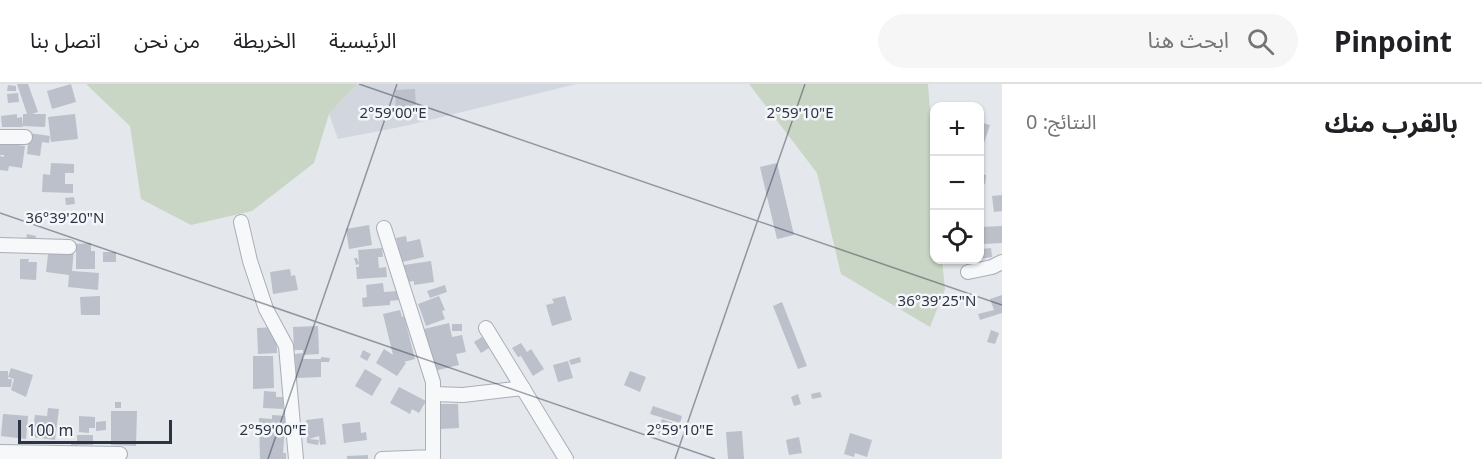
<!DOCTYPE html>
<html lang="ar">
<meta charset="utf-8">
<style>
:root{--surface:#fff;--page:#f6f6f6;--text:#202124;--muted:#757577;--line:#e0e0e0}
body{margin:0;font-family:"Noto Sans","Noto Sans Arabic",sans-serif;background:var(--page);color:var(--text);direction:rtl}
.controls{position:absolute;right:18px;top:18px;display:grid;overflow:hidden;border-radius:12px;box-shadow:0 2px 4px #0004}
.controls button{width:54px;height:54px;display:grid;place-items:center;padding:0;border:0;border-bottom:2px solid var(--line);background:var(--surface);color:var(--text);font:30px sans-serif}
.scale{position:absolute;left:18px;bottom:15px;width:154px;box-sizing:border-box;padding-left:6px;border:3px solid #2b3445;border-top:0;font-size:16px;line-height:21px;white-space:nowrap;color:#2b3445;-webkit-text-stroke:4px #f4f6f9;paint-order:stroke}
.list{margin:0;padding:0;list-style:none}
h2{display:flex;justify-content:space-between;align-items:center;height:78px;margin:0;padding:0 24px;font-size:26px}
h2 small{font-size:20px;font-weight:400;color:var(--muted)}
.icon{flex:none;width:33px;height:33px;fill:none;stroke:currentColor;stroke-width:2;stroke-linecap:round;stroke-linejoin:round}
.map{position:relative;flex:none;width:1002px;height:375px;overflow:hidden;direction:ltr}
header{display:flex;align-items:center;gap:36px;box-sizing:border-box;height:84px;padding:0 30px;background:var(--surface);border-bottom:2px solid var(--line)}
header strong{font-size:28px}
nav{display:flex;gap:33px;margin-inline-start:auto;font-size:21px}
.search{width:420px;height:54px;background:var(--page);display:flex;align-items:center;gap:15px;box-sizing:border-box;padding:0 21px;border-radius:33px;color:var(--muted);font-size:22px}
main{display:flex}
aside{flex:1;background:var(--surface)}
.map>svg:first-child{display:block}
.built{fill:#d2d6de}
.green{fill:#c9d6c5}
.building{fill:#bbc0ca}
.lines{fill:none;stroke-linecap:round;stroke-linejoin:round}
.minor-casing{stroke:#a9aeb7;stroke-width:16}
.minor{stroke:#f7f8fa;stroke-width:14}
.ticks{fill:none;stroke:#2b3445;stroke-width:1.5;stroke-opacity:0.45}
.ticks-label{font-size:15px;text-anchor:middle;fill:#2b3445;stroke:#f4f6f9;stroke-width:5;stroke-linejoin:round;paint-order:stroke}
</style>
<header>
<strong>Pinpoint</strong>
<div class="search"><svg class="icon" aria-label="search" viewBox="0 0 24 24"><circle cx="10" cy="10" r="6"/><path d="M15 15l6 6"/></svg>ابحث هنا</div>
<nav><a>الرئيسية</a><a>الخريطة</a><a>من نحن</a><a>اتصل بنا</a></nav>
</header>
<main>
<aside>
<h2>بالقرب منك<small>النتائج: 0</small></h2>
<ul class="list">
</ul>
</aside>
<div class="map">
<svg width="1002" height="375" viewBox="0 0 1002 375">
<rect width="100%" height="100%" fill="#e4e7ec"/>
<!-- built -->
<path class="built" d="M357,0h219l-171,42 -67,13 -9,-25z"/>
<!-- green -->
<g class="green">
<path d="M86,0h271l-28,30 -15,49 -62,48 -61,14 -50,-26 -11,-73z"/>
<path d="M749,0h179l6,81v95h8l3,29 -15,38 -89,-53 -24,-101z"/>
</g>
<!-- building -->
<g class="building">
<path d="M17,0h11l10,28 -6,2h14l-1,13 -22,-1v-12h4z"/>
<path d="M71,0l5,18 -24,7 -5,-18z"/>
<path d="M8,1l8,1v5h-9z"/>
<path d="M415,5l1,21 -20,2 -1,-22z"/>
<path d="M18,9l1,9 -11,1 -1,-9z"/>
<path d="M17,30v4l5,-1 1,10h-21l-1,-11z"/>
<path d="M75,30l3,25 -27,3 -3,-25z"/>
<path d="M980,38l10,3 -7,21 -3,-1z"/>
<path d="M29,49l21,3 -1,7 -7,-1 -2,14 -13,-2z"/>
<path d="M0,55l12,1 -1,4 14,2 -3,22 -13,-2 -1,5 -8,-1v-14l4,1v-2h-4z"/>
<path d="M51,79l23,1v9h-9v11h8v9l-31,-1 1,-18 7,1z"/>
<path d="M777,79l17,72 -17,4 -17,-72z"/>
<path d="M980,90l6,1 -1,9h-5z"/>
<path d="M1002,111v16l-8,1 -2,-16z"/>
<path d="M74,113l1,7 -9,1 -1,-7z"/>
<path d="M369,141l3,20 -23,4 -3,-20z"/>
<path d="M1002,142v17l-20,1v5l9,-1 1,9 -12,2v-32z"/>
<path d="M27,150l9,2 -1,4 -9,-1z"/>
<path d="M406,152l1,6 13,-3 4,18 -22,5 -6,-24z"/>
<path d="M91,159v8h4v18h-19v-25z"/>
<path d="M49,162l25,3 -2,22 27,2 -1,17 -30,-3 1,-12 -23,-3z"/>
<path d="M382,164l1,9h-5l1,11 7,-1 1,10 -30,2 -1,-12h3v-3l-3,1 -2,-7h3l2,5 -1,-13z"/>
<rect x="103" y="168" width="13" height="10"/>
<path d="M20,175h9l-1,3h9l-1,18 -16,-1z"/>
<path d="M431,177l3,21 -20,3v-4l-7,1 -3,-17z"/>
<path d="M290,185l1,7 4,-1 3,15 -25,4 -3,-22z"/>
<path d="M383,199l1,9 14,-1 1,9 -9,1v4l-27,2 -1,-9 5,-1 -1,-12z"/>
<path d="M445,201l2,7 -17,6 -3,-7z"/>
<path d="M1002,211v18l-22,7 -2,-6 16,-4 -4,-11z"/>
<path d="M100,212v19h-19l-1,-18z"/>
<path d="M439,212l6,14 -3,1 3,8 -19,7 -8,-22z"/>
<path d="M565,212l7,24 -20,6 -6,-21 8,-2 -2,-4z"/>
<path d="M782,218l25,64 -9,3 -25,-63z"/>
<path d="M400,226l2,7 2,-1 11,43 -11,3 2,1 -9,13 -21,-13 8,-14 9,6 -10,-41z"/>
<path d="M449,239l3,14 10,-2 4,17 -10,2 3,11 -25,6 -10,-42z"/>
<rect x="452" y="240" width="10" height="7"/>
<path d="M318,242l1,28 -16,1v4h18v-2l9,1 -1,4h-8v15l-25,1 -1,-24 8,-1v-3h-9l-1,-23z"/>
<path d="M276,243l1,26 -19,1 -1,-26z"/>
<path d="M991,246l8,3 -4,11 -8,-2z"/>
<path d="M482,253l7,11 -8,5 -7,-11z"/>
<path d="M521,259l6,9 4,-3 13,20 -11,7 -12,-20 -3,1 -6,-9z"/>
<path d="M363,266l8,4 -4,7 -7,-4z"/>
<path d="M253,272h20l1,32 -21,1z"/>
<path d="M580,273l1,5 -10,3 -2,-5z"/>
<path d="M568,277l5,17 -15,4 -5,-17z"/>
<path d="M11,284l22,7 -7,22 -15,-7 3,-11 -6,-2z"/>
<path d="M365,285l17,10 -10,17 -17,-10z"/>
<path d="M0,287h8v8h4l-1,8h-11z"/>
<path d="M630,287l16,6 -6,15 -16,-7z"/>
<path d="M399,303l27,14 -7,12 -7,-4 -2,5 -20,-11z"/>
<path d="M264,307l12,1v5h7v12l-20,-1z"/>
<path d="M820,308l2,5 -10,2 -1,-5z"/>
<path d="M798,310l3,10 -7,2 -3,-9z"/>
<rect x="115" y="318" width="6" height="6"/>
<path d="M440,320h18l1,24 -18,1z"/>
<path d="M653,322l29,10 -2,7 -30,-9z"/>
<path d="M48,324l11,1 -4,31 -23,-3 3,-22 12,1z"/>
<path d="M111,327h26l-1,35 -25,-1z"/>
<path d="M3,330l25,2 -2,23 -25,-3z"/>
<path d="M272,331l14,1 -3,37h3v6h-26l-1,-41 13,1z"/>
<path d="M79,332l16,1v11h-6v5l-10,-1z"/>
<path d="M323,334l3,26 -6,1 -1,-9 -10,3 10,1 -1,5 -11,-2 -1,-23z"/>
<path d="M662,335l17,6 -4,13 -17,-5z"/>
<path d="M106,337v9l-10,1v-9z"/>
<path d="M360,338l1,11 5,-1 1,8 -23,3 -2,-19z"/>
<path d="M742,347l2,28h-16l-2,-27z"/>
<path d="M850,349l22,7 -5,17 -12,-4 -1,4 -10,-3z"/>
<path d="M77,351h16v10h-15v5h-7v-9h6z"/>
<path d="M799,353l3,16 -13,2 -3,-15z"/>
<path d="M368,371v4h-21v-3z"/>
</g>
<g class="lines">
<defs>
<g id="minor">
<path d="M0,53h25"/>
<path d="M241,138l9,39 16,48 20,37 10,113"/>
<path d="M0,161l69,2"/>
<path d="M968,188l24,-5 10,-5"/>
<path d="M486,244l80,131"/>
<path d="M434,310l29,1 60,-7"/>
<path d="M0,368l120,2"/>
<path d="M382,375l51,-2v-75l-49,-154"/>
</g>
</defs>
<!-- minor casing -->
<use href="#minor" class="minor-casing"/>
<!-- minor -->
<use href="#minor" class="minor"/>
</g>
<!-- ticks -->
<path class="ticks" d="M359,0l643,221M0,129l715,246M268,375l129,-375M675,375l130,-375"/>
<g class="ticks-label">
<text x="393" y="34">2°59'00"E</text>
<text x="800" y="34">2°59'10"E</text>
<text x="65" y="139">36°39'20"N</text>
<text x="937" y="222">36°39'25"N</text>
<text x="273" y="351">2°59'00"E</text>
<text x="680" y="351">2°59'10"E</text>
</g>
</svg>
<div class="controls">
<button>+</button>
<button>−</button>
<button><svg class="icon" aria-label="locate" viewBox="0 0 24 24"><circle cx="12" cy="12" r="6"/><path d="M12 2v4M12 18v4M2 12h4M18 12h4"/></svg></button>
</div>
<div class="scale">100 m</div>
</div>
</main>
